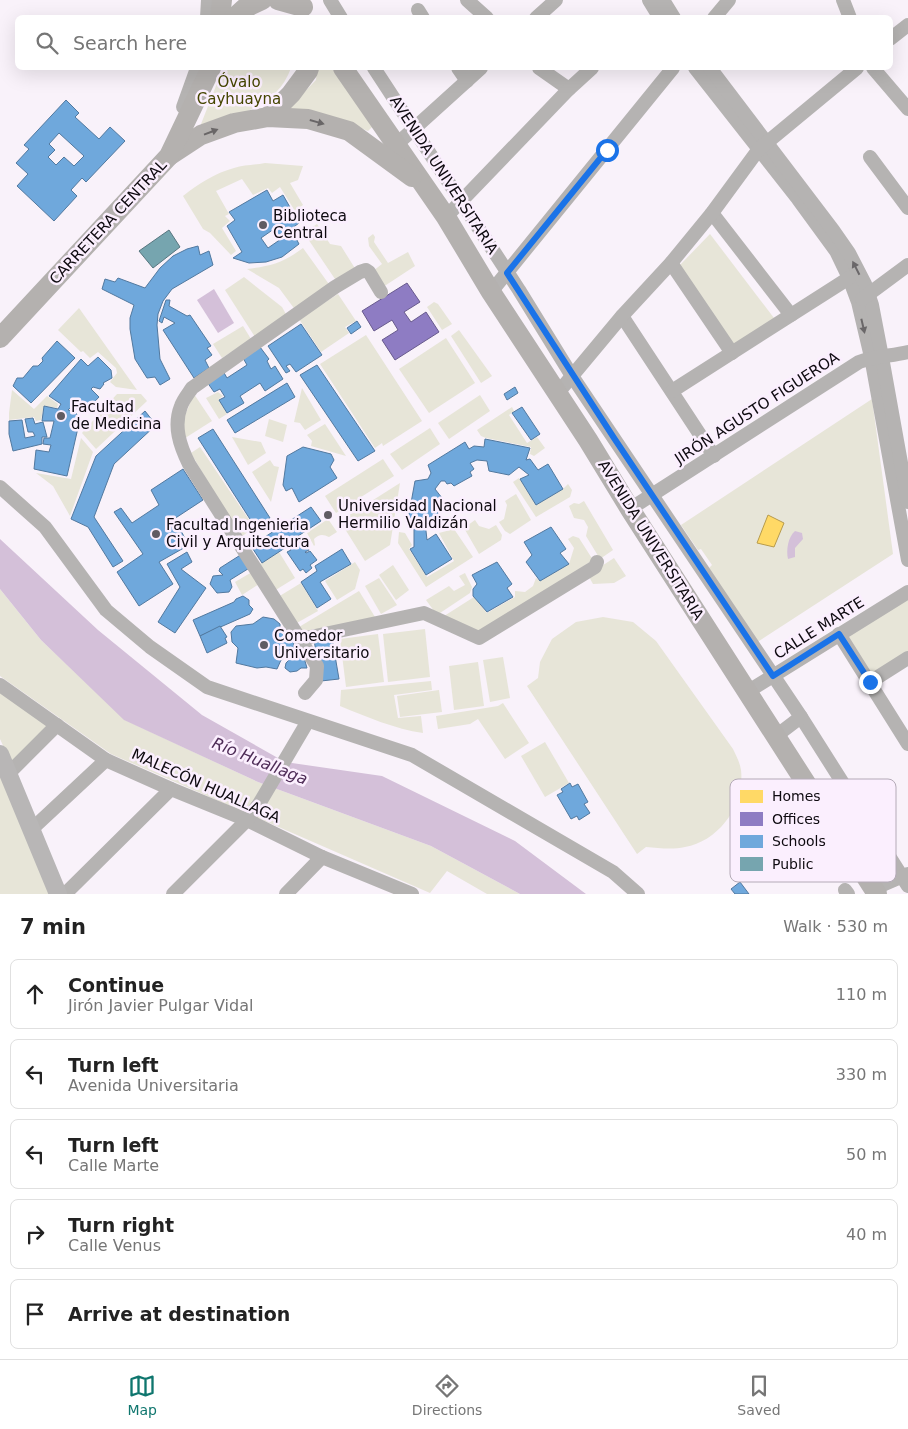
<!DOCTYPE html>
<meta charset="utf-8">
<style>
:root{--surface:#fff;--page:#f2f2f2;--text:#222;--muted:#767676;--line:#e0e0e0;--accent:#0f766e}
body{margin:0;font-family:"DejaVu Sans",sans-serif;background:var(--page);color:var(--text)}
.stop{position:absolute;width:15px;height:15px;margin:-11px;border:4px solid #1a73e8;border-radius:50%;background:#fff}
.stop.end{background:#1a73e8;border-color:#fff;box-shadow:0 1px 5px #0008}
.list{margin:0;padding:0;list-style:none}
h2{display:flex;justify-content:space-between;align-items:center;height:65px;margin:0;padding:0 20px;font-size:21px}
h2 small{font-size:16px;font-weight:400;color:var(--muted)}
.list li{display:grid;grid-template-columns:32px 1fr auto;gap:15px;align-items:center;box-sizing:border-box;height:70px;margin:0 10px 10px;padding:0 10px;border:1px solid var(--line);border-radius:8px}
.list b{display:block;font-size:19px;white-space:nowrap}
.list p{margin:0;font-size:16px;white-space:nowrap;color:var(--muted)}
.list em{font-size:16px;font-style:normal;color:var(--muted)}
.icon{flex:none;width:28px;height:28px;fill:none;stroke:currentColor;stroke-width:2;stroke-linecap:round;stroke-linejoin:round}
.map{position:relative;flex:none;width:908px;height:894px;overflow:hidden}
.search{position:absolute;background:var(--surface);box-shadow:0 5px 20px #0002;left:15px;right:15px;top:15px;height:55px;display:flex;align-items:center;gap:12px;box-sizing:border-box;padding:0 18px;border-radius:8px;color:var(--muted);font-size:19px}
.sheet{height:465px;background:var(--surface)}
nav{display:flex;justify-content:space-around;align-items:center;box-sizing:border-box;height:70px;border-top:1px solid var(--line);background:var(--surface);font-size:14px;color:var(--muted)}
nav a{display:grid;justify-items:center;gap:2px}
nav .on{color:var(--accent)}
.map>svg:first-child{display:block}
.green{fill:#e7e5d8}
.water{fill:#d4c0d9}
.homes{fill:#ffd966;stroke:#b79b4c}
.offices{fill:#8e7cc3;stroke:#685a8d}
.schools{fill:#6fa8dc;stroke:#52799f;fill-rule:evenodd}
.public{fill:#76a5af;stroke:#57767f}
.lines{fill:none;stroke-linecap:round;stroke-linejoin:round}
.minor{stroke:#b5b3b2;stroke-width:14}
.major{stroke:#b8b6b6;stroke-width:18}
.highway{stroke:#b4b1af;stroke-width:20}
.oneway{fill:#696667}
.oneway2{fill:#6a6769}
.route{stroke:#1a73e8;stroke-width:6}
.poi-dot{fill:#605b62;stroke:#fbeffe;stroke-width:2}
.labels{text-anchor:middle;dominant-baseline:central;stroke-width:5;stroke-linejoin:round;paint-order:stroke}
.park-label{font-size:15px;fill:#454500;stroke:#fbeffe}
.street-label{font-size:15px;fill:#0e0a10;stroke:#fbeffe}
.poi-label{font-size:15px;fill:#0e0a10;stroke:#fbeffe;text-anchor:start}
.water-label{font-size:16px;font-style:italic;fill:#4e2c57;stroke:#fbeffe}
.key{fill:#fbeffe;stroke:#b4aab7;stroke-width:1}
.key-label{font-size:14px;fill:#0e0a10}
</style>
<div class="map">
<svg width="908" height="894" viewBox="0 0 908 894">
<rect width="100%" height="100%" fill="#f9f2fa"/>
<!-- green -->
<g class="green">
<path d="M223,68h68c-14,39 -53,47 -89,59l-1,-3z"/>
<path d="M317,68h15l41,58 -5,5 -33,-13 -48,-8 29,-30z"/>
<path d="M265,163l38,3 -5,14 -8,3 13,22 -8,6 -15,-24 -8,6 -4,-5 -15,7 -11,-16 -26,12 13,23 -4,2 5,5 -8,7 14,23 -5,4 -21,-22 -7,-4 -20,-33c15,-12 32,-23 51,-28 10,-3 21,-3 31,-5z"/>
<path d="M317,224l13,20 11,2 15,24 -19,12 -33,-49z"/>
<path d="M373,234l2,3 -1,5 14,21 20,-11 7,14 -32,21 -10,-16 9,-7 -13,-18 -1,-8z"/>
<path d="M710,234l64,84 -40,30 -56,-81z"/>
<path d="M303,248l28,39 -35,24 -17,-23 -32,-19c24,-3 36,-6 56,-21z"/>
<path d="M244,277l38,30 5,9 -32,21 -30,-47z"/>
<path d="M338,294l18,27 -11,6 4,6 -28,19 -22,-33z"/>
<path d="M434,302l4,2 14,20 -10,6 -15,-23z"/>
<path d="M79,308l58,82 -21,-3 -6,-5 7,-9 -1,-5 -18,-16 -8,6 -7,-7 -2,1 -23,-22z"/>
<path d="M243,326l8,13 -29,19 -9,-14z"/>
<path d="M459,330l33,46 -11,7 -30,-47z"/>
<path d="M366,335l56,86 -39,25 -1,-3 -7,5 -55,-84z"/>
<path d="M446,338l29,45 -46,30 -30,-44z"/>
<path d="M302,388l19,32 -16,10 -5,-7 -6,-1z"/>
<path d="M12,390l22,19 13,-13 11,8 -1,4 -13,-2 -3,14 -5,1 -2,-4 -25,3v-7z"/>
<path d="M218,392l5,4 -4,3 8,15 -8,5 -13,-21z"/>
<path d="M117,394h24l6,7 -51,48 -14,-16z"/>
<path d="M194,394l18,27 -30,19 -2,-13z"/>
<path d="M480,395l10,16 -41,28 -11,-16z"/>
<path d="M872,399l21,155 -137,89 -47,-75 3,-3 -11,-16 -3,1 -17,-25z"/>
<path d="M512,407l2,4 -5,4 18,28 10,-6 8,11 -11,8 -4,-2 1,-7 -45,-9 -5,-2 -4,-6z"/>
<path d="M269,419l18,6 -4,17 -18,-6z"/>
<path d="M325,424l21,32 -35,-10 1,-5 -5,-6z"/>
<path d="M430,428l10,16 -38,26 -12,-16z"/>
<path d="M232,437l29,5 5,11 -18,12z"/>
<path d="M81,438l12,14 -23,64 -17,-30 -17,-13 35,6z"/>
<path d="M200,447l54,80 -14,11 -49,-85z"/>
<path d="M383,459l11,17 -58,37 -11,-17z"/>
<path d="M270,460l4,6 5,1 -8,35 -19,-30z"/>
<path d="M519,478l17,27 27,-16 5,-5 4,6 -2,7 -34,20 -23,-35z"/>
<path d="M400,483l-10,62 -25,16 -25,-40z"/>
<path d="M516,494l15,26 -21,14 -5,-3 -6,-9 5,-3 3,-14 -2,-4z"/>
<path d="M584,501l29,49 -13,9 -14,-23 2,-9 -4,-7 -10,-2 -5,-12 5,-3 5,1z"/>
<path d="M328,519l9,13 -8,5c-6,-3 -10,-3 -15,2l1,6 -1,1 -7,-13z"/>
<path d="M475,520l4,6 10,3 7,-4 6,10 -1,5 -22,14 -15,-26z"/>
<path d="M454,529l19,28 -47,30 -28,-44 1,-11 6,1 7,12 -3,4 18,28 27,-16 -15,-28z"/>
<path d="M573,536l6,2 14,22 -114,75 -38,-17 33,-21 13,16 28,-16v-6l10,1 8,-6 3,-8 4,3 29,-17 5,-16 -6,-9z"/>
<path d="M279,552l16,26 -21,13 -16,-26z"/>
<path d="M614,558l12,18 -12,7 -21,1 -5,-9z"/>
<path d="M355,562l5,8 -5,19 -18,11 -12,-19z"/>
<path d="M393,565l16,25 -13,10 -17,-25z"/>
<path d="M252,572l7,12 -17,11 -7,-13z"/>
<path d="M465,573l7,14 -2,6 -33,22 -11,-15 23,-14 5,5 11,-6 -6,-9z"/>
<path d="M379,578l18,27 -16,9 -16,-28z"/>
<path d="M301,583l17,28 -23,13 -17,-27z"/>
<path d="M0,589l41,51 84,80 133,62 173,64 89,48h-33l-40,-23 -17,22 -319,-139 -111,-78z"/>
<path d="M359,591l16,26 -71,16 -5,-6z"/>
<path d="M908,597v58l-36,24 -28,-41z"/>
<path d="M603,617l30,5 23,19 77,108c3,6 7,14 8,21 4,35 -22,71 -56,77 -13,3 -26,1 -39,0l-9,7 -110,-168 11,-8 2,-16 12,-23 24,-17z"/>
<path d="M425,629l5,48 -42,5 -5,-48z"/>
<path d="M378,634l6,48 -38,5 -6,-48z"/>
<path d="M503,657l7,41 -20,4 -7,-42z"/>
<path d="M478,662l6,44 -30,4 -5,-44z"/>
<path d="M431,681l1,9 -38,5 4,23 23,-2 2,17c-28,-4 -56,-16 -83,-27l1,-16z"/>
<path d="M0,689l52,36 -40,40 -12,-26z"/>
<path d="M439,690l3,22 -42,5 -3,-21z"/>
<path d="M503,703l26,40 -24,16 -27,-40 -8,5 -32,5 -2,-13 62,-10z"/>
<path d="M545,742l24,41 -24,14 -24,-41z"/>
<path d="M0,770l51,124h-51z"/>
</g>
<!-- water -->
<g class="water">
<path d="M214,289l20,34 -16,10 -21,-33z"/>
<path d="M795,531l7,2 1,6 -8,9v9l-7,2c-2,-9 0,-22 7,-28z"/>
<path d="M0,539l98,91 104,85 83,47 97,14 133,65 71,53h-66l-89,-48 -173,-64 -134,-62 -83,-80 -41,-51z"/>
</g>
<!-- homes -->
<path class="homes" d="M768,515l16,8 -10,24 -17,-4z"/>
<!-- offices -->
<path class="offices" d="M407,283l13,19 -16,10 7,10 15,-10 13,20 -44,28 -13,-20 16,-10 -6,-10 -18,11 -12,-20z"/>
<!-- schools -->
<g class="schools">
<path d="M66,100l13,13 -4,4 24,22 11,-12 15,14 -39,41 -4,-4 -11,12 6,6 -23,25 -37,-35 11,-12 -12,-11 13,-14 -5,-4zM59,133l25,23 -10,10 -10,-9 -8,8 -8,-8 7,-7 -6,-6z"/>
<path d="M267,190l6,11 10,-6 16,28 -8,6 8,15 -17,13 -16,5 -17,1 -16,-5 9,-6 -15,-26 8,-6 -6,-8zM274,229l7,10 -13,9 -7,-10z"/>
<path d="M198,246l2,9 9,-4 4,14 -41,24 -9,12 -5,13 -1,11 3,34 10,20 -10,6 -5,-8 -8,1 -12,-19 -5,-30v-11l4,-13 -32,-16 3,-10 10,3 3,-4 27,10 15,-20 13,-12 14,-7z"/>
<path d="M166,300h4l-1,6 18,10 3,-1 21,31 -4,2 5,7 -7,5 4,8 -15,10 -31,-48 12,-7 -11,-6 -2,6 -3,-2z"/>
<path d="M357,321l4,6 -10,7 -4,-6z"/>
<path d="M301,324l21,31 -26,17 -6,-8 -4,2 4,5 -4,2 -18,-27z"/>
<path d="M57,341l18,17 -44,45 -18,-17 4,-8h6l10,-12h5l5,-5 -1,-3z"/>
<path d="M260,347l9,12 -2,2 4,8 4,-3 8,13 -18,12 -5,-8 -20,13 4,7 -17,10 -8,-13 6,-3 -5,-8 -6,3 -7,-10 16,-11 4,7 20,-13 -4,-7z"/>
<path d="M98,357l13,13 1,8 -9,5 1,1 -4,5 -7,-2 -2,2 8,8 -15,16 -12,-7 -4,4 7,2 5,7 -13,57 -33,-7 2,-19 13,2 2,-7 -8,-1 1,-6h6l4,-17h-12l2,-15 14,3 3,-5 -12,-8 32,-37 7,7z"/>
<path d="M317,365l58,86 -17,10 -58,-86z"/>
<path d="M287,383l8,14 -60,36 -8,-13z"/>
<path d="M515,387l3,6 -11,7 -3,-6z"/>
<path d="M522,407l18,27 -9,6 -19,-27z"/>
<path d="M145,411l11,14 -42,39 -20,53 29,44 -10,6 -25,-40 -17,-8 25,-63z"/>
<path d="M33,418l2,6 8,-2 4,15h-5v7l-29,7 -4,-17v-13l13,-1 3,18 10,-2 -2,-4h-5l-3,-13z"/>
<path d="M213,429l57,89 -15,9 -57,-89z"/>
<path d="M485,439l45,9 -4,12 4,-1 8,11 10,-6 15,25 -27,16 -16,-26 9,-4 -10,-8 -10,8 -20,-4 -2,-10 -10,-1 -7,3 4,6 -4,3 2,4 -18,10 -3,-3 -4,1 -2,-3h-4l-6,8 7,9 -6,22 -11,2 2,18 9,-6 16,25 -26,16 -16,-26 4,-2v-21l-7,-1 8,-44 13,-2 3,-6 -3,-8 37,-23 4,7 5,-3 10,1z"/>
<path d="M303,447l28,7 3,6 -4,7 7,11 -38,24 -7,-14 -6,3 -3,-6 4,-29z"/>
<path d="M183,469l20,31 -29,19 15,26 -30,17 14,22 -34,22 -22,-34 26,-18 -29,-42 7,-4 11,15 27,-18 -8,-15z"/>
<path d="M311,507l10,14 -26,17 3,5 5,-3 6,10 -4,2 1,1 4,-2 7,9 -7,5 2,3 -6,5 -3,-4 -3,2 -13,-19 4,-2 -3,-4 -26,17 -11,-17z"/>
<path d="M551,527l15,22 -6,4 9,11 -29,17 -14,-19 6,-7 -8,-13z"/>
<path d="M342,549l9,15 -31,18 11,17 -14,9 -16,-26 16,-11 -2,-5z"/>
<path d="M187,552l5,10 -11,7 25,19 -31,45 -17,-11 22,-35 -13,-23z"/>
<path d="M242,554l9,13 -21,13 2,7 -3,5 -12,1 -7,-9 3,-8 10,-1 -4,-4 1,-3z"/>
<path d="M497,562l15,22 -5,4 6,9 -26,15 -14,-16v-7l4,-5 -5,-9z"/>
<path d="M243,596l6,4v5l4,4 -3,5 -50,22 -7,-16 41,-18 2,-3z"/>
<path d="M263,617l11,2 6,5v5l14,8 -1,16 -12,7 -4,9 -11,-2 -9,1 -21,-5 2,-15 -6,-6 -1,-10 5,-6 17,-2z"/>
<path d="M220,626l7,11 -2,1 2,5 -20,10 -7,-17z"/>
<path d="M332,638l7,41 -18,2 -7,-41z"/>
<path d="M295,654h8l4,14h-6l-4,3 -7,1 -5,-4 1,-5z"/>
<path d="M570,783l2,4 6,-3 10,18 -4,2 6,9 -11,7 -2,-4 -6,3 -14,-24 6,-3 -2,-3z"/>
<path d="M740,882l9,12h-14l-4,-5z"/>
</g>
<!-- public -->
<path class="public" d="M169,230l11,17 -27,21 -14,-17z"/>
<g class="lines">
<!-- minor -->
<g class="minor">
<path d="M330,0l11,18"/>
<path d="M467,0l20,18"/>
<path d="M649,0l11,18"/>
<path d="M663,0l11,18"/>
<path d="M843,0l7,18"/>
<path d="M418,10l5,8"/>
<path d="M207,18l1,-18"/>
<path d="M536,18l20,-18"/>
<path d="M714,18l15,-18"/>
<path d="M890,39l18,-14"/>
<path d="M374,68l145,222 53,86 229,341 107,169"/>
<path d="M458,68l9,13"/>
<path d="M539,68l30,21"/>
<path d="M695,68l103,131 38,52 13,27 9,24 13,55 37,203"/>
<path d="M710,68l123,162 16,23 16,31 7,21 10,52 26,145"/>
<path d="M873,68l35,41"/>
<path d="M183,107l14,-39"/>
<path d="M397,144l84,-76"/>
<path d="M870,157l38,51"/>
<path d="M712,213l79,102"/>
<path d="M446,217l123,-128 23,-21"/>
<path d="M671,263l61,90"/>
<path d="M491,292l182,-224"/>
<path d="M862,299l46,-34"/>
<path d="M622,316l92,140"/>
<path d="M672,391l177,-113"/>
<path d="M557,394l65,-78 49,-53 41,-50 47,-64 98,-81"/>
<path d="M0,487l45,40 61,83 44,37 57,40 205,68 201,117 25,22"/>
<path d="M630,509l229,-147c16,-6 33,-6 49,-10"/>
<path d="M839,634l69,110"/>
<path d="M301,639l123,-26 55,25 116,-71 2,-5"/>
<path d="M870,682l38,-24"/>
<path d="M0,685l106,75 65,29 76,31 75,37 90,37"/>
<path d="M747,692l161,-100"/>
<path d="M305,693l11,-13 1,-14 -128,-202c-9,-18 -16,-38 -8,-58 2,-6 7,-12 11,-18l143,-101 25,-15 6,-2 3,2 12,20"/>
<path d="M776,736l25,-19"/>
<path d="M8,774l49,-49"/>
<path d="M32,829l74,-69"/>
<path d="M873,889l35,-15"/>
<path d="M845,890l3,4"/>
<path d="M65,894l106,-105"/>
<path d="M173,894l74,-74 12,-16 49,-83"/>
<path d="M286,894l36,-37"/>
</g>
<!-- major -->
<path class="major" d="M0,754l58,140"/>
<!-- highway -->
<g class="highway">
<path d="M278,0l25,7"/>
<path d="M220,18l2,-18"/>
<path d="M234,18l11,-10 17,-8"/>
<path d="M343,68l103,149 45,75 97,148 42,69 247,385"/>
<path d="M268,117l23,-23 17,-23 1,-3"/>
<path d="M169,156l32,-21 33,-12 34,-6 40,2 41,12 63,46"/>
<path d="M0,338l169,-182 42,-88"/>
</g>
</g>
<!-- one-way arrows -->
<defs><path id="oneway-solid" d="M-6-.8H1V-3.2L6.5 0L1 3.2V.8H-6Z" transform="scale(1.25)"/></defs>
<g class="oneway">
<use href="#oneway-solid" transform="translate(317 122) rotate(16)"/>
<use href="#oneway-solid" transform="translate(211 132) rotate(-21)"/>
</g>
<g class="oneway2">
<use href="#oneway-solid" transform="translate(856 268) rotate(-117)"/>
<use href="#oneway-solid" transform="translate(863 326) rotate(77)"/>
</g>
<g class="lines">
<!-- route -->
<path class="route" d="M607,150l-100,123 107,165 159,238 66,-42 31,48"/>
</g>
<!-- markers -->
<g class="poi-dot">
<circle cx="263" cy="225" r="5"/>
<circle cx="61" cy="416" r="5"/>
<circle cx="328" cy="515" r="5"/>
<circle cx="156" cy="534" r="5"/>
<circle cx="264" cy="645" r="5"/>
</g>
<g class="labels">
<!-- park labels -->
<g class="park-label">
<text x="239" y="82">Óvalo<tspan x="239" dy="17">Cayhuayna</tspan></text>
</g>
<!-- street labels -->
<g class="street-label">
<text transform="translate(444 175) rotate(57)">AVENIDA UNIVERSITARIA</text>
<text transform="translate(108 222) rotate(-47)">CARRETERA CENTRAL</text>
<text transform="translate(757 408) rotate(-33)">JIRÓN AGUSTO FIGUEROA</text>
<text transform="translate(651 540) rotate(58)">AVENIDA UNIVERSITARIA</text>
<text transform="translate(819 628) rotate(-32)">CALLE MARTE</text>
<text transform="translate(206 786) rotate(24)">MALECÓN HUALLAGA</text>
</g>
<!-- poi labels -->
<g class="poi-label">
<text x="273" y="216">Biblioteca<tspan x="273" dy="17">Central</tspan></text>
<text x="71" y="407">Facultad<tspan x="71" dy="17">de Medicina</tspan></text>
<text x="338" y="506">Universidad Nacional<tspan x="338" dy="17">Hermilio Valdizán</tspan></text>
<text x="166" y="525">Facultad Ingenieria<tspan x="166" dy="17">Civil y Arquitectura</tspan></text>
<text x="274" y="636">Comedor<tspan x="274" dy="17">Universitario</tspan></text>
</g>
<!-- water labels -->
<g class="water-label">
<text transform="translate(260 761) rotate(22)">Río Huallaga</text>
</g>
</g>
<!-- legend -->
<rect x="730" y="779" width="166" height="103" rx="8" class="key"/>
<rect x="740" y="790" width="23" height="13" fill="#ffd966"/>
<rect x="740" y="812" width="23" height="14" fill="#8e7cc3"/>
<rect x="740" y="835" width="23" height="13" fill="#6fa8dc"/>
<rect x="740" y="857" width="23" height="14" fill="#76a5af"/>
<g class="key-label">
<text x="772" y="801">Homes</text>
<text x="772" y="824">Offices</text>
<text x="772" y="846">Schools</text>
<text x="772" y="869">Public</text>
</g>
</svg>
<div class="stop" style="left:607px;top:150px"></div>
<div class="stop end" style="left:870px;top:682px"></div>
<div class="search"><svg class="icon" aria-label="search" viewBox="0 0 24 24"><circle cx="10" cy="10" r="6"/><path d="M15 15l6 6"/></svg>Search here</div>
</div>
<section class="sheet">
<h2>7 min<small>Walk · 530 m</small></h2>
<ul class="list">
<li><svg class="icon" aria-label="ahead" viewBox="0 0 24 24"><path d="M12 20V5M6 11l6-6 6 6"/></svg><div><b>Continue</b><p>Jirón Javier Pulgar Vidal</p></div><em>110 m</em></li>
<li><svg class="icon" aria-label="left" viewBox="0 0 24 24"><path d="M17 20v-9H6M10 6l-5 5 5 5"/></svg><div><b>Turn left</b><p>Avenida Universitaria</p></div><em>330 m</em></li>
<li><svg class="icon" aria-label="left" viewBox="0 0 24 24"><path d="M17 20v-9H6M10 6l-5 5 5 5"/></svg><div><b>Turn left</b><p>Calle Marte</p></div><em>50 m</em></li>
<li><svg class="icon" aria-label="right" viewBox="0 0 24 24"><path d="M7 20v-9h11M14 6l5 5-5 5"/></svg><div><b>Turn right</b><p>Calle Venus</p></div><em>40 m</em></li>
<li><svg class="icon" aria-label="arrive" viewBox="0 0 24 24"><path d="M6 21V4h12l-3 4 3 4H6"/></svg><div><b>Arrive at destination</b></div></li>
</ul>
</section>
<nav>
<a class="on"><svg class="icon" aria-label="map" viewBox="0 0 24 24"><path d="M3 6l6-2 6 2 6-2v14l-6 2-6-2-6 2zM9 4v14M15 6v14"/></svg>Map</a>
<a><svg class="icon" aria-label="directions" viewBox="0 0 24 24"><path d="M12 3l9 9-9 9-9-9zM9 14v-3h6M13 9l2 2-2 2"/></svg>Directions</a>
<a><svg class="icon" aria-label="saved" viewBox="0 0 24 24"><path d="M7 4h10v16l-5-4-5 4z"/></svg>Saved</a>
</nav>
